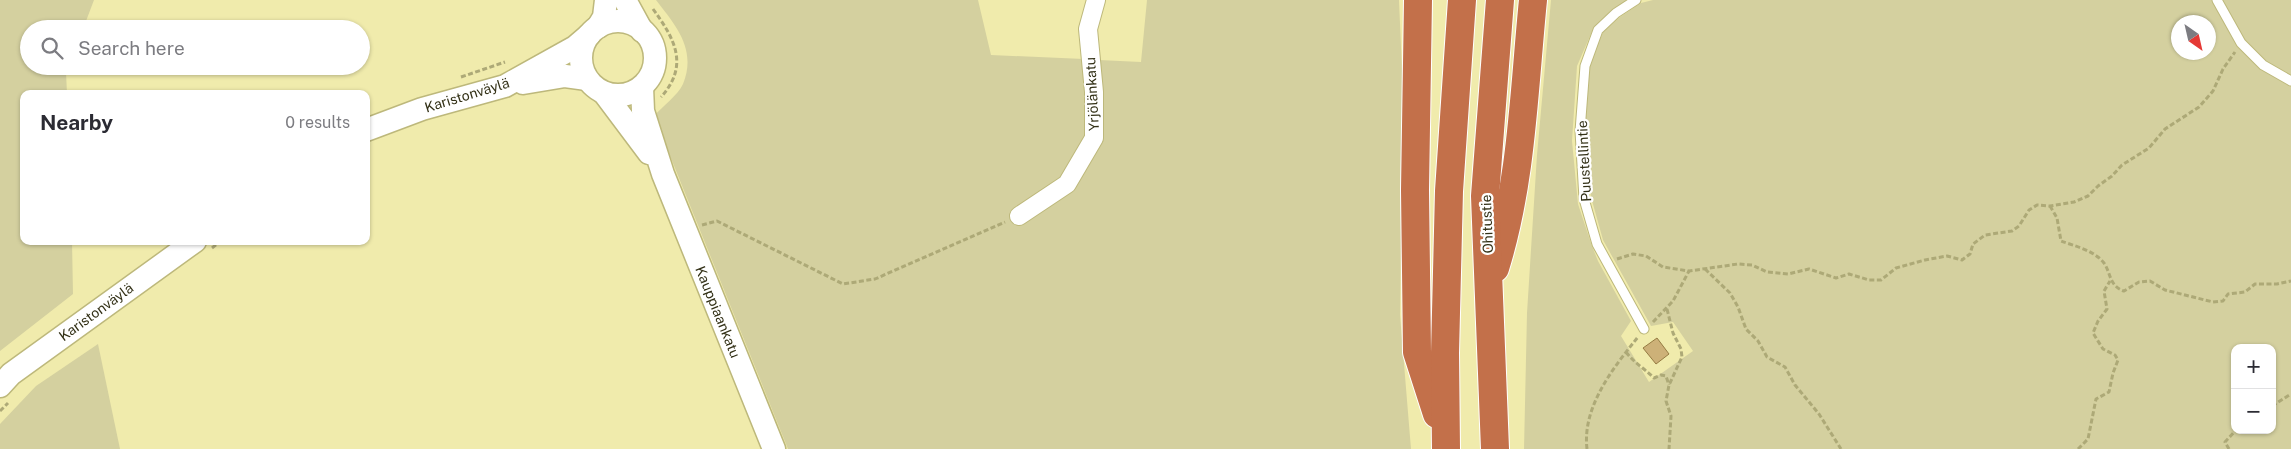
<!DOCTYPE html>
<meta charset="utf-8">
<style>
:root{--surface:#fff;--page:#f2f2f3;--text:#2b2b33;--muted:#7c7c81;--line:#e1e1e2}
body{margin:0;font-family:"Public Sans",sans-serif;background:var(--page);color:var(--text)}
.controls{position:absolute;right:15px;bottom:15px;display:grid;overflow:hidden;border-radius:10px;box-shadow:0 1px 4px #0004}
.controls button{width:45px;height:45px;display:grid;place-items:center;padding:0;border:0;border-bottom:1px solid var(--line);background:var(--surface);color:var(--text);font:25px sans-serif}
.compass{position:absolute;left:2171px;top:15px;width:45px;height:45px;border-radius:50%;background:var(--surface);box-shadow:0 1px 4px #0004;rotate:146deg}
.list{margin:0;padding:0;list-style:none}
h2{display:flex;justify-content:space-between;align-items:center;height:65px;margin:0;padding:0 20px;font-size:21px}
h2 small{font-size:16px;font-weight:400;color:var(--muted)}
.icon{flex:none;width:28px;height:28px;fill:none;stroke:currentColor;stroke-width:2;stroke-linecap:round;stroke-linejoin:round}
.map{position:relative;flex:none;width:2291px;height:449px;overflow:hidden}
.search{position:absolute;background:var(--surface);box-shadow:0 1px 4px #0004;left:20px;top:20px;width:350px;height:55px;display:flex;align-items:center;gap:12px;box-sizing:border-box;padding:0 18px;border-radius:28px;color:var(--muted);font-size:19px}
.panel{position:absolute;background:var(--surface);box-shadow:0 1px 4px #0004;left:20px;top:90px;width:350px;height:155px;border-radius:10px}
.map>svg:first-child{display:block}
.green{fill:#d4d09f;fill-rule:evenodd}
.building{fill:#cdb178;stroke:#957b43}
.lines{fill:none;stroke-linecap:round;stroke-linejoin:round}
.service-casing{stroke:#bdb87b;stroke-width:11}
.minor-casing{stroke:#bdb87b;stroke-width:20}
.tertiary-casing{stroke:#bdb87b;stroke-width:25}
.motorway-casing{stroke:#fff;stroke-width:30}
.path{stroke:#ada977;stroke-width:3;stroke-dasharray:5 2.5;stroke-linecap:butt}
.service{stroke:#fff;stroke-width:9}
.minor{stroke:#fff;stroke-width:18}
.tertiary{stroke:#fff;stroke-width:22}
.motorway{stroke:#c3704a;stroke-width:28}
.labels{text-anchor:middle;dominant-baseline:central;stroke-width:4.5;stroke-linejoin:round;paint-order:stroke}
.street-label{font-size:14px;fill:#333117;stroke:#fff}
</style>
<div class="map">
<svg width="2291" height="449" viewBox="0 0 2291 449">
<rect width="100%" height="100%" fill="#f0ebac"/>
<!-- green -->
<g class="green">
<path d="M0,0h94l-11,29h-54v37h40l-3,6 1,22h-43v147h48l1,53 -73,57z"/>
<path d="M656,0h322l13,55 93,4 4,77 -26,44 -47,31 2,14 56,-36 30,-48 -4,-81 42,2 6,-62h252l4,94 -3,221 11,134h-623l-134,-333c8,-9 24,-21 29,-32 14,-35 -7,-58 -27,-84z"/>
<path d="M1551,0h78l-16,9 -19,18 -17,39 -5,75 6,63 14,42 6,15 33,60 -10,15 28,46 44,-31 -20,-29 -22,4 -48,-86 -12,-43 -9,-67 6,-63 15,-35 17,-15 21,-14 12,-3h638v449h-767l3,-136 10,-158zM2178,22h30v30h-30zM2235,348h37v82h-37z"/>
<path d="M98,344l22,105h-120v-25l36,-38z"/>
</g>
<!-- building -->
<path class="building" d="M1657,338l12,16 -13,10 -13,-16z"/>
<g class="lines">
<defs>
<g id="service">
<path d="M1636,0l-20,13 -18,17 -13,36 -5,65 4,68 13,45 47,85"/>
<path d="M2217,0l24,43 22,22 28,16"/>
</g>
<path id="minor" d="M1019,216l48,-32 27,-46v-46l-6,-63 8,-29"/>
<g id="tertiary">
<path d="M625,0l17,31"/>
<circle cx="618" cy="58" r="37"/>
<path d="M598,27l6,-10 2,-17"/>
<path d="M523,83l42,-7 22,3"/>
<path d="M642,87l1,24 20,63 111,275"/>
<path d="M604,93l45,60"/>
<path d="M366,130l56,-21 83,-23 70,-39 14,-12"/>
<path d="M0,386l11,-12 184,-133"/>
</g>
<g id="motorway">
<path d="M1418,0l-3,190 2,162 20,62"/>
<path d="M1495,268c27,-86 29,-179 38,-268"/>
<path d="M1446,449l-1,-96 4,-162 13,-191"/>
<path d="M1495,449l-10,-253 15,-196"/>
</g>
</defs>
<!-- service casing -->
<use href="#service" class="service-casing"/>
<!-- minor casing -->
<use href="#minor" class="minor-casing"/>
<!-- tertiary casing -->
<use href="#tertiary" class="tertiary-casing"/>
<!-- motorway casing -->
<use href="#motorway" class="motorway-casing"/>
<!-- path -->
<g class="path">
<path d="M653,9c21,29 37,56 8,88"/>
<path d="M461,77l44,-15"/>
<path d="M2050,206l7,12 4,23c13,5 33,9 43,22 7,10 5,23 20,28l15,-9 11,-1 15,9 48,12 10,-1 5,-7 17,-2 10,-8h22l14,-3"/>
<path d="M702,225l15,-4 126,63 32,-5 130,-57"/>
<path d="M212,248l9,-7"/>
<path d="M1617,259l16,-5 13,2 17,11 26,4 49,-7 14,1 15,7 21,2 21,-5 27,9 13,-4 20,6h12l15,-12 29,-8 22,-4 15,4 8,-6 3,-10 12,-9 27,-4 7,-5 10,-16 8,-5 13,1 24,-4 14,-6 10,-10 14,-10 10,-11 27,-17 16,-19 34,-22 14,-16 10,-22 12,-17"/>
<path d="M1705,269l25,24 8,14 8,22 12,12 9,16 18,10 10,18 24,29 22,35"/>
<path d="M1667,309l6,24 8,16 1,8 -13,28 -3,16 5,15 -2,33"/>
<path d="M1653,322l20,-21 16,-30"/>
<path d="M1626,352c8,11 18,16 28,26l7,-3 5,1 3,9"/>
<path d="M2272,406l19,-12"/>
<path d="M0,411l8,-8"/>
<path d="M1587,449c-5,-42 26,-81 51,-112"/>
<path d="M2078,449l10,-10 8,-40 13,-7 4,-19 5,-13 -3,-5 -12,-6 -10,-16 5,-12 9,-12 -3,-18 6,-10"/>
<path d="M2229,449l-4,-7 11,-12"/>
</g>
<!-- service -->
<use href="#service" class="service"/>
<!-- minor -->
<use href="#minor" class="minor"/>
<!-- tertiary -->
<use href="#tertiary" class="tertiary"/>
<!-- motorway -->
<use href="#motorway" class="motorway"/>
</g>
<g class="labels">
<!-- street labels -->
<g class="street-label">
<text transform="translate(1092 94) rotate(-93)">Yrjölänkatu</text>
<text transform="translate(467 95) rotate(-17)">Karistonväylä</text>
<text transform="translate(1584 161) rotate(-93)">Puustellintie</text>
<text transform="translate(1487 224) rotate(-92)">Ohitustie</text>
<text transform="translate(96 312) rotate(-36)">Karistonväylä</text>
<text transform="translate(718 312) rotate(68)">Kauppiaankatu</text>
</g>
</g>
</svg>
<div class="controls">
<button>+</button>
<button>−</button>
</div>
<svg class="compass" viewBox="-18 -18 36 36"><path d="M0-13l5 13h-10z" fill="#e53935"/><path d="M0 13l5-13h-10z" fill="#7c7c81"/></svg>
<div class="search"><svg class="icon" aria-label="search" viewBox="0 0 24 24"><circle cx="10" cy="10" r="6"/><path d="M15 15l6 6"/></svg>Search here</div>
<section class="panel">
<h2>Nearby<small>0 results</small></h2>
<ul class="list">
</ul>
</section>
</div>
